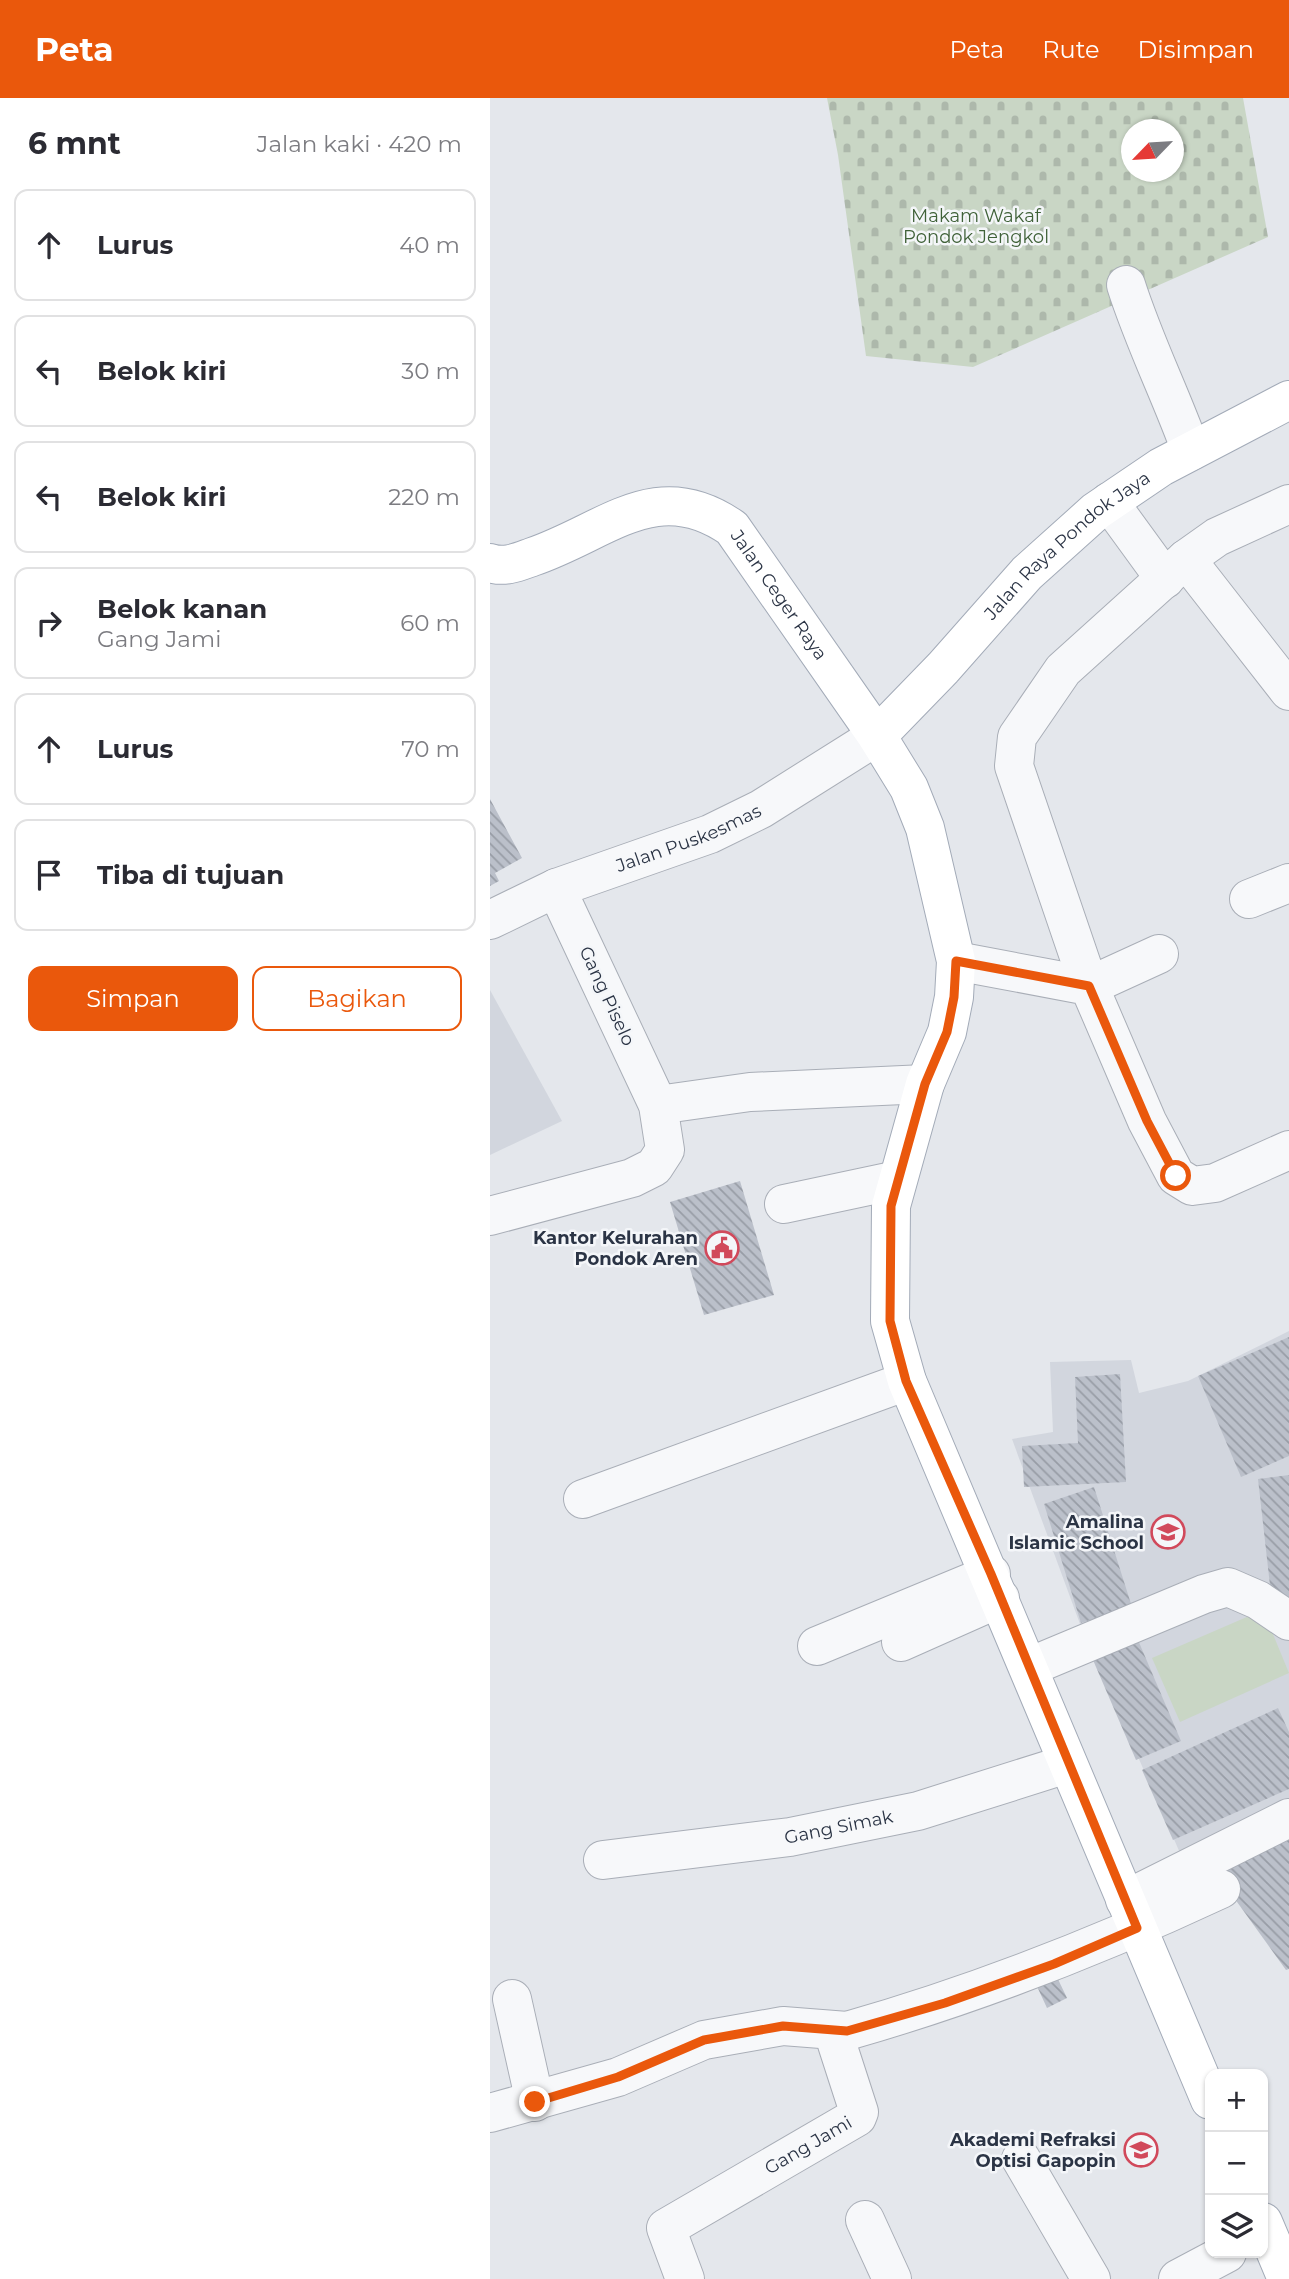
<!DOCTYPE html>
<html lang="id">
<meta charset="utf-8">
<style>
:root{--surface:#fff;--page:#f2f2f3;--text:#2b2b33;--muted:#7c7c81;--line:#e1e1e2;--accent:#ea580c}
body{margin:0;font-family:Montserrat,sans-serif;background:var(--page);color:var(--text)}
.controls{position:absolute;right:21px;bottom:21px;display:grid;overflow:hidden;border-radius:14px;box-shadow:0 2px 5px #0004}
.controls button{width:63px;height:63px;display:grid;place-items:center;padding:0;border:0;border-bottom:2px solid var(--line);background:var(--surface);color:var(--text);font:35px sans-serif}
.compass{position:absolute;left:631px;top:21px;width:63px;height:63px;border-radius:50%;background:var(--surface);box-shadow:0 2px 5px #0004;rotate:245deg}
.stop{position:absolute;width:21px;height:21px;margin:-16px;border:5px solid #ea580c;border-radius:50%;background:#fff}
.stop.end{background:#ea580c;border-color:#fff;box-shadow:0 2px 7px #0008}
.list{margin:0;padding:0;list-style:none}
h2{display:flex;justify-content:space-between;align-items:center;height:91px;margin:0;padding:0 28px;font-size:30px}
h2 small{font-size:23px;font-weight:400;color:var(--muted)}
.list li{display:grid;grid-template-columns:46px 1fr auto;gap:21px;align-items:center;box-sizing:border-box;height:112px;margin:0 14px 14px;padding:0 14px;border:2px solid var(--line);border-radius:14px}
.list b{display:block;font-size:26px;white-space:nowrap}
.list p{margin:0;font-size:23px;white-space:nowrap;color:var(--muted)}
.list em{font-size:23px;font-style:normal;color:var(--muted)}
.actions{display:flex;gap:14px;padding:21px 28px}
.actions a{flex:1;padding:16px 0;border:2px solid var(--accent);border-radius:14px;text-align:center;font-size:24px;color:var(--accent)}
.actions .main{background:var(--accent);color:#fff}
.icon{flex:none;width:38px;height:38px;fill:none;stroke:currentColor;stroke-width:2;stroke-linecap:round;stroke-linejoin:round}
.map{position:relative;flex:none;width:799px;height:2181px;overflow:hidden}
header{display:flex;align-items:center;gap:42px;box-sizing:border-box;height:98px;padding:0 35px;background:var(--accent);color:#fff}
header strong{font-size:33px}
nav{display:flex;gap:38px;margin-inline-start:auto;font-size:24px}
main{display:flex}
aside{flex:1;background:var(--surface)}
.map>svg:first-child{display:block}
.built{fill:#d2d6de}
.green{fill:#c9d6c5}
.cemetery{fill:url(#cemetery-stones);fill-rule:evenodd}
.building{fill:url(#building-back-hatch)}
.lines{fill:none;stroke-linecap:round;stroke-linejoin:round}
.minor-casing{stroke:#a9aeb7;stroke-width:40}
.major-casing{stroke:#a3abb8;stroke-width:40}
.minor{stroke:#f7f8fa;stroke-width:38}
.major{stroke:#fff;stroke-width:38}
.route{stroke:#ea580c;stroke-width:9}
.labels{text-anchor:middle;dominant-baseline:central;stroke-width:5;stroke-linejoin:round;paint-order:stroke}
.park-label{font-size:18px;fill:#3f6138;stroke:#f4f6f9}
.street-label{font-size:18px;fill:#2b3445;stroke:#f4f6f9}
.poi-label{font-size:18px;font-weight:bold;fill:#2b3445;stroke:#f4f6f9;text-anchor:end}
</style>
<header>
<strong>Peta</strong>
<nav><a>Peta</a><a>Rute</a><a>Disimpan</a></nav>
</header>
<main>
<aside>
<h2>6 mnt<small>Jalan kaki · 420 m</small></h2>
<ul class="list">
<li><svg class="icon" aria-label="ahead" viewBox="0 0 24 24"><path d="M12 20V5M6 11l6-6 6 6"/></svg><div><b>Lurus</b></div><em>40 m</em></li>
<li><svg class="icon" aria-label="left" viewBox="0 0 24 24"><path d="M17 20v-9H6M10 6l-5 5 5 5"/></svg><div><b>Belok kiri</b></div><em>30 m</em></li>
<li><svg class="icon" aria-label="left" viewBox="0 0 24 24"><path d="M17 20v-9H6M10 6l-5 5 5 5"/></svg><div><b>Belok kiri</b></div><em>220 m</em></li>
<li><svg class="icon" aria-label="right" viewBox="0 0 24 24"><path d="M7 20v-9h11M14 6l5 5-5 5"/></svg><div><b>Belok kanan</b><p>Gang Jami</p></div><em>60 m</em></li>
<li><svg class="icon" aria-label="ahead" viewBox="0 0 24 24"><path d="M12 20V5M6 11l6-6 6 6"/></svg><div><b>Lurus</b></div><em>70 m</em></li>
<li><svg class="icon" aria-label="arrive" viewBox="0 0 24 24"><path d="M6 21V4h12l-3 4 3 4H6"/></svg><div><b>Tiba di tujuan</b></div></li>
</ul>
<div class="actions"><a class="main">Simpan</a><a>Bagikan</a></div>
</aside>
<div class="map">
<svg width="799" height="2181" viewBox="0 0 799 2181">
<defs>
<pattern id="cemetery-stones" width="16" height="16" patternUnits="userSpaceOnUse" patternTransform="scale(1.75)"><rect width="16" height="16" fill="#c9d6c5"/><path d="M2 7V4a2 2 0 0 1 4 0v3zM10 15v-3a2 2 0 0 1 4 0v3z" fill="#adb8ab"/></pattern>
<pattern id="building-back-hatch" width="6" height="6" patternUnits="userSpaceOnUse" patternTransform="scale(1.75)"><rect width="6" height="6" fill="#bbc0ca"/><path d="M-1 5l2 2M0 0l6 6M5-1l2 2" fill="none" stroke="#989da6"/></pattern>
</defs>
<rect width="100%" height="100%" fill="#e4e7ec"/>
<!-- built -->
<g class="built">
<path d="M0,892l72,131 -72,34z"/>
<path d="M799,1233v491l-102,47 -107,-245 -68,-185 41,-7 -3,-70 81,-2 8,33 49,-12z"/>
</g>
<!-- green -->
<path class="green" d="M773,1512l26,63 -109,49 -28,-64z"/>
<!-- cemetery -->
<path class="cemetery" d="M337,0h416l25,139 -295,130 -107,-11 -28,-201zM642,32h42v42h-42z"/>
<!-- building -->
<g class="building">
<path d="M0,701l32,59 -27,15 4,8 -9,5z"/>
<path d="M250,1083l34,114 -70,20 -34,-113z"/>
<path d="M799,1239v119l-48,21 -43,-101z"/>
<path d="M630,1276l6,108 -102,5 -2,-41 56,-3 -3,-66z"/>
<path d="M799,1377v126l-17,2 -14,-124z"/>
<path d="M604,1389l38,120 -51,16 -37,-119z"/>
<path d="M648,1542l43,101 -45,19 -43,-100z"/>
<path d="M788,1610l11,24v57l-116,51 -31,-70z"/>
<path d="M799,1728v143l-3,1 -77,-107z"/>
<path d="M565,1875l12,25 -20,10 -12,-26z"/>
</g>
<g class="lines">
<defs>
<g id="minor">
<path d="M636,187c18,57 45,110 65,166"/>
<path d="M619,404l56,77"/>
<path d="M696,461l103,132"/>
<path d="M759,801l40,-16"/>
<path id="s1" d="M0,822l66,-32 154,-54 51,-25 116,-73"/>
<path d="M669,856l-70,32 -75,-220 3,-29 46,-67 123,-111 31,-22 72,-33"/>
<path d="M466,863l133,25 58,135 29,55 16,10 23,-3 74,-33"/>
<path d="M168,1007l92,-13 175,-8"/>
<path d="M294,1106l113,-24"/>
<path d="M0,1118l142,-38 22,-11 11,-17 -7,-45 -102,-217"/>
<path d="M93,1401l324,-118"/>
<path d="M411,1544l99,-44"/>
<path d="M327,1548l174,-72"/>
<path d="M539,1569l175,-73 24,-7 30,13 31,21"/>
<path id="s2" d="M113,1762l187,-23 128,-26 149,-47"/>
<path d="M635,1802l164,-82"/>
<path d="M22,1901l23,103"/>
<path d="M0,2015l128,-36 86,-37 79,-14 64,5"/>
<path d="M531,2061l70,120"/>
<path d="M375,2122l27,59"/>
<path id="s3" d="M195,2181l-19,-51 191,-111 2,-5 -22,-68 10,-13c130,-37 252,-85 374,-142"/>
<path d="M688,2181l49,-26"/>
</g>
<g id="major">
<path id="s4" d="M0,465c15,5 28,-1 42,-6 74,-25 124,-82 200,-29l145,208 32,52 16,40 31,133 -2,36 -7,35 -22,52 -34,122 -1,115 17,60 303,719"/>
<path id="s5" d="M387,638l66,-68 84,-95 69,-62 65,-44 128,-67"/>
<path d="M773,2124l24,57"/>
</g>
</defs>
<!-- minor casing -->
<use href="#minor" class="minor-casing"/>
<!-- major casing -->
<use href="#major" class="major-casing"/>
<!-- minor -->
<use href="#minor" class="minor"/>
<!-- major -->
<use href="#major" class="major"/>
</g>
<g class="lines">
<!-- route -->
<path class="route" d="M45,2004l83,-25 86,-37 79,-14 64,5 98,-28 109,-39 83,-36 -146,-354 -85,-193 -16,-60 1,-115 34,-122 22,-52 7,-35 2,-36 133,25 58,135 29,55"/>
</g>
<!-- icons -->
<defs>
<symbol id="civic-ring" viewBox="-11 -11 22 22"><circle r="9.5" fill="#f4f6f9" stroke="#d1495b" stroke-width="1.5"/><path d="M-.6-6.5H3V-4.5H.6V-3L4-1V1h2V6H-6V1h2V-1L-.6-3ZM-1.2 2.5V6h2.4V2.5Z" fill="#d1495b"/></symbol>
<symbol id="school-ring" viewBox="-11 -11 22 22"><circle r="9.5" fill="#f4f6f9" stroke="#d1495b" stroke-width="1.5"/><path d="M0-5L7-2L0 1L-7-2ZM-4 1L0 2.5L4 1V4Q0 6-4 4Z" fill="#d1495b"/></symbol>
<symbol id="university-ring" viewBox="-11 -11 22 22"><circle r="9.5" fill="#f4f6f9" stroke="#d1495b" stroke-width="1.5"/><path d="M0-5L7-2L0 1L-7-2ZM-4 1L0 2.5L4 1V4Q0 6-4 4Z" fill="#d1495b"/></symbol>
</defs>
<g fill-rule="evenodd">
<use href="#civic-ring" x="213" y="1131" width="38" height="38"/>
<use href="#school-ring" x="659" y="1415" width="38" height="38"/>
<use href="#university-ring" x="632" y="2033" width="38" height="38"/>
</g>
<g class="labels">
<!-- park labels -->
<g class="park-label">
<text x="486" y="118">Makam Wakaf<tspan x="486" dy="21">Pondok Jengkol</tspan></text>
</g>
<!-- street labels -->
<g class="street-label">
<text stroke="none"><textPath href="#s5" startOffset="270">Jalan Raya Pondok Jaya</textPath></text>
<text stroke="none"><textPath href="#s4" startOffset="340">Jalan Ceger Raya</textPath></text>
<text stroke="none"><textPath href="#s1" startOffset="215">Jalan Puskesmas</textPath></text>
<text transform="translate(117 898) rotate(65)">Gang Piselo</text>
<text stroke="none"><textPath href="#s2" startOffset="238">Gang Simak</textPath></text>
<text stroke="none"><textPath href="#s3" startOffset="219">Gang Jami</textPath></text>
</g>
<!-- poi labels -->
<g class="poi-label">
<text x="208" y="1140">Kantor Kelurahan<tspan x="208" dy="21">Pondok Aren</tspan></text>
<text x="654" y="1424">Amalina<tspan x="654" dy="21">Islamic School</tspan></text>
<text x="626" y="2042">Akademi Refraksi<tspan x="626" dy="21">Optisi Gapopin</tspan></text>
</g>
</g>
</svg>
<div class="controls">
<button>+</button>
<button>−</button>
<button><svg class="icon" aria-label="layers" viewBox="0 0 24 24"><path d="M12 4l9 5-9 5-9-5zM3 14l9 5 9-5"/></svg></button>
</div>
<svg class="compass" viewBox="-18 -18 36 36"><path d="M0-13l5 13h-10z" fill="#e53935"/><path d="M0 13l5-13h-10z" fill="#7c7c81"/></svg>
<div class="stop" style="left:686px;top:1078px"></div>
<div class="stop end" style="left:45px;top:2004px"></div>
</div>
</main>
